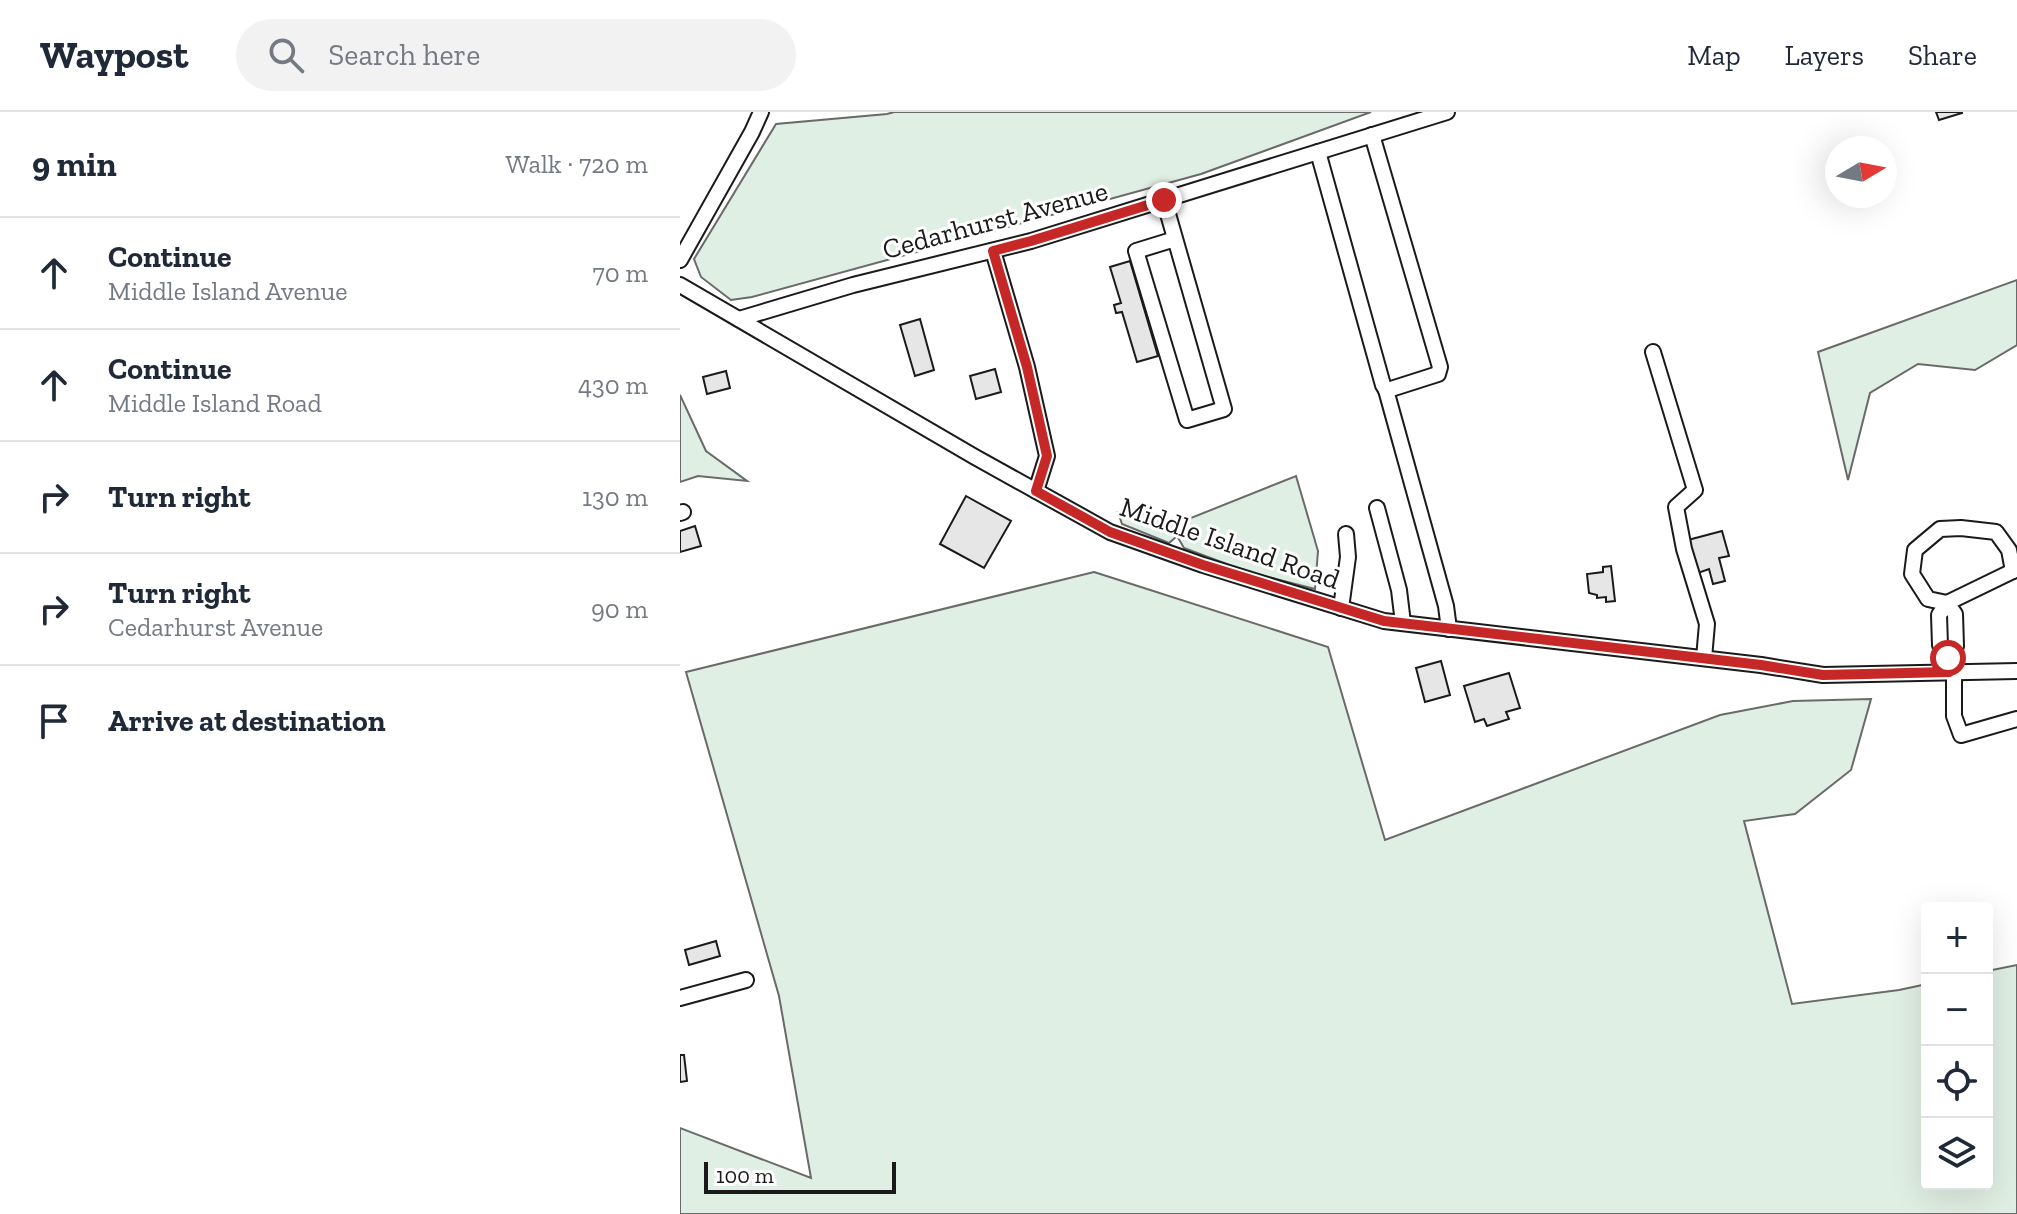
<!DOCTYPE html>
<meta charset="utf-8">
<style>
:root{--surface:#fff;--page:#f2f2f3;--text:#1f2937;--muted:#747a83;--line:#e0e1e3}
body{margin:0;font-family:"Zilla Slab",serif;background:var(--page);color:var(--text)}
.controls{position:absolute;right:24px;bottom:24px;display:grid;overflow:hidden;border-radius:8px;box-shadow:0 8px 32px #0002}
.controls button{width:72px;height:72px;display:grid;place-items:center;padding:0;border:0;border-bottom:2px solid var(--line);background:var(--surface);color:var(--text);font:40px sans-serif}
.compass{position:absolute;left:1145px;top:24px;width:72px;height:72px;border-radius:50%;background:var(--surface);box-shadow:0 8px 32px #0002;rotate:80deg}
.scale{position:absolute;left:24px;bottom:20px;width:192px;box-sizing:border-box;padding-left:8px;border:4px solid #1a1a1a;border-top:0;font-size:22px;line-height:28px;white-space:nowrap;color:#1a1a1a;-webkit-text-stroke:6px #fff;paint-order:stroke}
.stop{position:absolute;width:24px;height:24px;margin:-18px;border:6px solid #c62828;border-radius:50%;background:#fff}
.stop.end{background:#c62828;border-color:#fff;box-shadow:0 2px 8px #0008}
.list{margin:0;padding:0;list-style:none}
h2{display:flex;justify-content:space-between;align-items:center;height:104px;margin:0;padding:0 32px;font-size:34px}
h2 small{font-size:26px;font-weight:400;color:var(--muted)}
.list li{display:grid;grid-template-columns:52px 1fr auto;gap:24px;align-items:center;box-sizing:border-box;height:112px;padding:0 32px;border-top:2px solid var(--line)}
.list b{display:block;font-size:30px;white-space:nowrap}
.list p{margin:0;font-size:26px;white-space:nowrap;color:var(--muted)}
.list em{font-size:26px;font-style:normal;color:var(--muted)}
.icon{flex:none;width:44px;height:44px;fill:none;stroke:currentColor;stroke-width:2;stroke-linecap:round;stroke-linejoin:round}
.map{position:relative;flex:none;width:1337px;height:1102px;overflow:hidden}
header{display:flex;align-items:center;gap:48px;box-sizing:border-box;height:112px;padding:0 40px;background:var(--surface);border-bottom:2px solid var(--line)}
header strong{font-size:38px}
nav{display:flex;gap:44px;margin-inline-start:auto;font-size:28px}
.search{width:560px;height:72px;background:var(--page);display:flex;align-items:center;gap:20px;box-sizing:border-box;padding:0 28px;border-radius:44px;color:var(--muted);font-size:30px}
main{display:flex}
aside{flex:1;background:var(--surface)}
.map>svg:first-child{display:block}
.green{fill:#e0efe3;stroke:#6a6a6a;stroke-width:2}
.building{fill:#e6e6e6;stroke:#1a1a1a;stroke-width:2}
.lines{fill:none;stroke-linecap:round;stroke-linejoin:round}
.minor-casing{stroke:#1a1a1a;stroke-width:18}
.minor{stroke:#fff;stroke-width:14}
.route{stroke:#c62828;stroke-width:10}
.labels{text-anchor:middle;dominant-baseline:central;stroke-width:6;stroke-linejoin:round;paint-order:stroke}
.street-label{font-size:28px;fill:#1a1a1a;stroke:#fff}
</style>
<header>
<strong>Waypost</strong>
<div class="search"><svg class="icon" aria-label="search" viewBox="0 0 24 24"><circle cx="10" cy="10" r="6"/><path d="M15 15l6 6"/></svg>Search here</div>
<nav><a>Map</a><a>Layers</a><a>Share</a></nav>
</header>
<main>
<aside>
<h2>9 min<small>Walk · 720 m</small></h2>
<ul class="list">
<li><svg class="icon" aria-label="ahead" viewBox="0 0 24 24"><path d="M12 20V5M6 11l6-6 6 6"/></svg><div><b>Continue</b><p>Middle Island Avenue</p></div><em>70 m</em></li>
<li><svg class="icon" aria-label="ahead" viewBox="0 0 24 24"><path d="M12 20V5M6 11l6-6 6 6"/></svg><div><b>Continue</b><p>Middle Island Road</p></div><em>430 m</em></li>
<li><svg class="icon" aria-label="right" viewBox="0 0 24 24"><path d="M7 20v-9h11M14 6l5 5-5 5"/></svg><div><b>Turn right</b></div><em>130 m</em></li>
<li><svg class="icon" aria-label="right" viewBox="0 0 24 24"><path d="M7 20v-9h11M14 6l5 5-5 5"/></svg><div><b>Turn right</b><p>Cedarhurst Avenue</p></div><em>90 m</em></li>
<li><svg class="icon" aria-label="arrive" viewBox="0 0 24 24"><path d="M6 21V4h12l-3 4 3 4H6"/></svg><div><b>Arrive at destination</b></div></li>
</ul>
</aside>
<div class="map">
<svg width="1337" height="1102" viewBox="0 0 1337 1102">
<rect width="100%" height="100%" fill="#fff"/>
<!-- green -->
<g class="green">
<path d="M214,0h477l-170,62 -449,123 -21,3 -30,-23 -7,-18 82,-135 111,-10z"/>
<path d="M1337,168v65l-42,25 -57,-6 -48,29 -22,87 -30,-128z"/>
<path d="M0,283l26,56 41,30 -49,-5 -18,6z"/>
<path d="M616,364l22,75 -3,38 -67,-17 -64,-24 -7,-12 -8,7 -47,-19 -4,-12 36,3 27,7z"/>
<path d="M414,460l234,75 57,193 335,-125 73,-14 78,-2 -20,71 -56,44 -51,7 48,183 107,-14 28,-6v200h60v-213l30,-6v249h-1337v-86l131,50 -32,-182 -93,-324z"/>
</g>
<!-- building -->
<g class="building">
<path d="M1256,0h26v1l-23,7z"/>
<path d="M450,149l28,95 -21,6 -15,-50 -6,1 -2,-8 7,-2 -11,-36z"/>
<path d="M240,207l14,51 -19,6 -15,-51z"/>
<path d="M315,257l6,23 -25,7 -6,-23z"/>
<path d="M46,259l4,17 -23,6 -4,-17z"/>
<path d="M286,384l45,25 -27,47 -44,-24z"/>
<path d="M15,414l6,20 -21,6v-21z"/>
<path d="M1042,419l7,25 -10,2 6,23 -12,3 -4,-15 -11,4 -10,-33z"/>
<path d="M931,454l4,35 -9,1v-5l-9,1v-3l-8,-2 -2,-19 16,-2v-5z"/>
<path d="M761,549l9,34 -25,7 -9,-34z"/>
<path d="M829,561l11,35 -14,4 3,7 -22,7 -3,-7 -9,3 -11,-36z"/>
<path d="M36,829l4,15 -31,9 -4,-15z"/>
<path d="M0,943h4l3,26 -7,1z"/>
</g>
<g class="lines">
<defs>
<g id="minor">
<path d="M638,40l65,233 3,5 5,-1 47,-15 2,-7 -68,-232"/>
<path d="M484,88l60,209 -37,11 -51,-169 39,-12"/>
<path d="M313,139l34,116 20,89 -11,35"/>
<path d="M0,148l72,-128 9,-20"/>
<path d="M0,173l295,172 135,75 93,33 181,56 377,44 62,10 194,-4"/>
<path d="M59,207l114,-34 178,-44 416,-129"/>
<path d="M973,240l42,138 -19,17 8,42 23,75 -3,34"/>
<path d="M706,278l60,216 3,23"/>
<path d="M697,396l22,82 4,33"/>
<path d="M0,401l3,-1"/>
<path d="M661,496l7,-51 -2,-23"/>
<path d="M1268,539l-8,-6 -1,-30 8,-12 70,-34"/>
<path d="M1269,560l-1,-21 8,-5 -1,-32 -8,-11 -19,-4 -16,-25 3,-24 25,-21 21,-1 35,4 13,18 4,21"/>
<path d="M1274,560v44l7,19 56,-16"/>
<path d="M0,886l66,-18"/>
</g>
</defs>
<!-- minor casing -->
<use href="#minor" class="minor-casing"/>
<!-- minor -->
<use href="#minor" class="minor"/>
</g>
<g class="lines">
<!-- route -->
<path class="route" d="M484,88l-133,41 -38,10 34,116 20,89 -11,35 74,41 93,33 181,56 377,44 62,10 126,-3 -1,-14"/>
</g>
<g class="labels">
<!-- street labels -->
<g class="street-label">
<text transform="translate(315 108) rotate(-15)">Cedarhurst Avenue</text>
<text transform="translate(550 431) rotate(19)">Middle Island Road</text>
</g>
</g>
</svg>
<div class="controls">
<button>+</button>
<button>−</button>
<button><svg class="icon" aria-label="locate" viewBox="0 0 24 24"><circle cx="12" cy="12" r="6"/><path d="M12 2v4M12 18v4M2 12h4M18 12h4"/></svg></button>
<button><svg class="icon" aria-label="layers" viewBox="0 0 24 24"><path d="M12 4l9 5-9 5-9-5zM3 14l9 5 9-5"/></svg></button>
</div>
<svg class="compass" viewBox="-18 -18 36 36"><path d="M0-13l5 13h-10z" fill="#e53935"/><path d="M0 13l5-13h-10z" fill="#747a83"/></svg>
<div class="scale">100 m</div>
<div class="stop" style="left:1268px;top:546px"></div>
<div class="stop end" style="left:484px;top:88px"></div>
</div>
</main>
